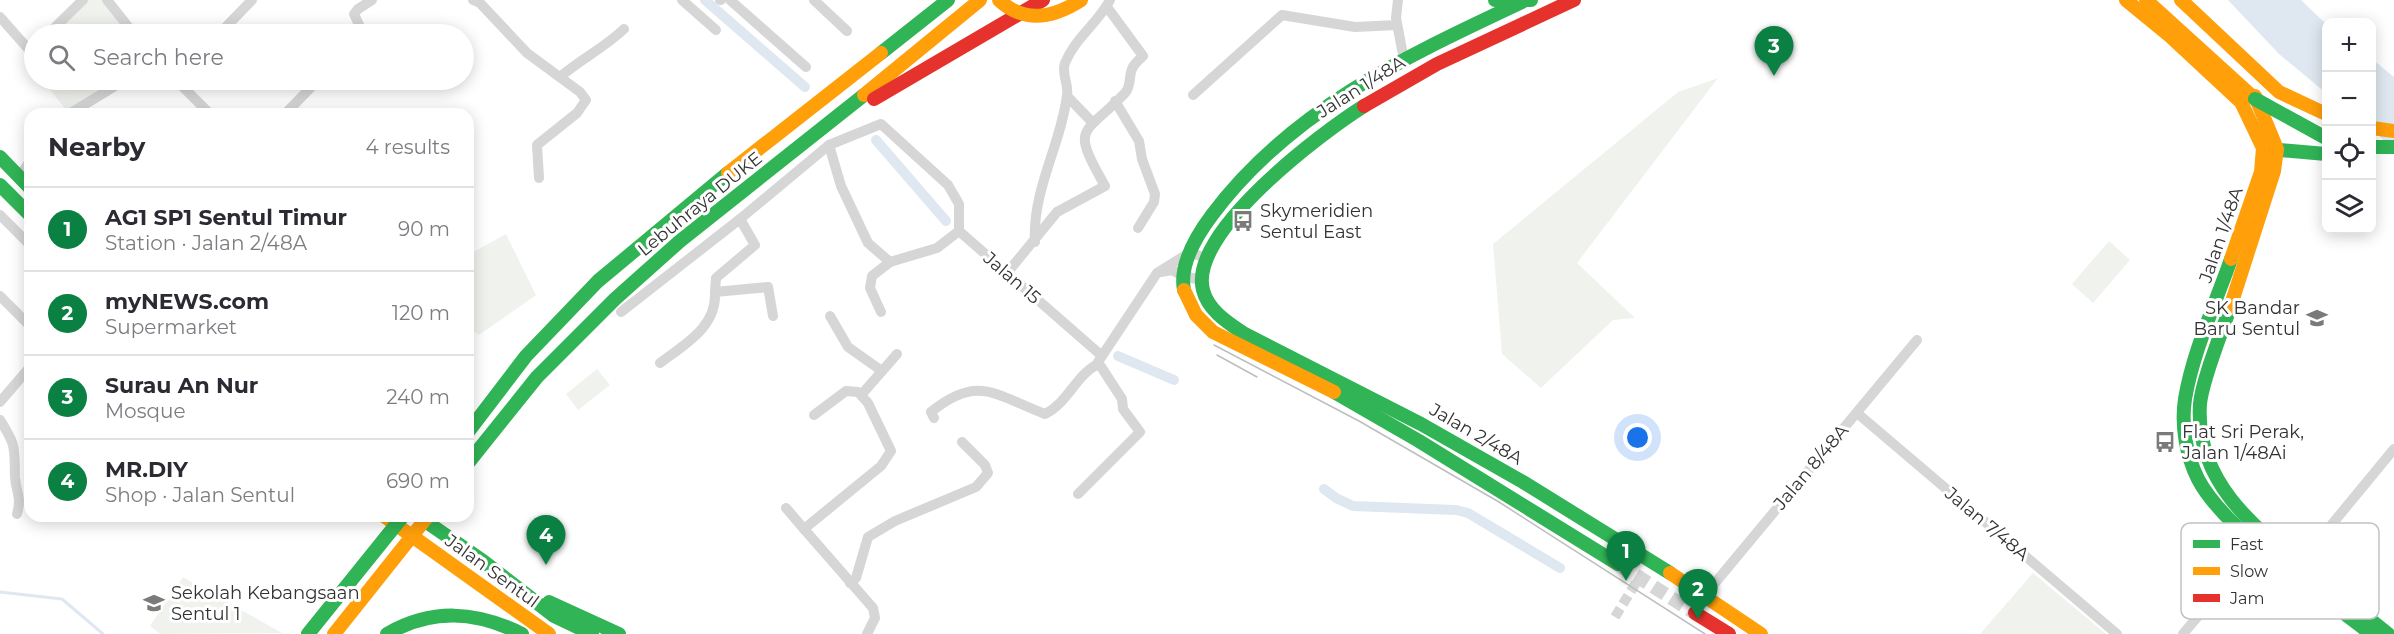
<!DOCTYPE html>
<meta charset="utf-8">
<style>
:root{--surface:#fff;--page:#f7f7f7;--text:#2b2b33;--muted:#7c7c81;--line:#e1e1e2;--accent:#0b8043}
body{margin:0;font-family:Montserrat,sans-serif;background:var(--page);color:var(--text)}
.controls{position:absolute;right:18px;top:18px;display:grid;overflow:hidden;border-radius:12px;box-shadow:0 3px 15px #0003}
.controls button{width:54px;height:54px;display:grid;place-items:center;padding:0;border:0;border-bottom:2px solid var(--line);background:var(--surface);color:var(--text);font:30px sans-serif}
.you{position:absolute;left:1638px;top:438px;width:21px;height:21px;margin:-15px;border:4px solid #fff;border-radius:50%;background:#1a73e8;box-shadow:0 0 0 9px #1a73e833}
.badge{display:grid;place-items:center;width:39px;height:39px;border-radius:50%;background:var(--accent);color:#fff;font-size:20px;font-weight:700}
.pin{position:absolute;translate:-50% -50px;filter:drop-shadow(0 2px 3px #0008)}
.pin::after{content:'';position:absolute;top:32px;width:21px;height:18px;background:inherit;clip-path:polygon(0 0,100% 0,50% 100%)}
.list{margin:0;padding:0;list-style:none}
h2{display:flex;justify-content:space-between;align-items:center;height:78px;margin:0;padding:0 24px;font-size:26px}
h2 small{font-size:20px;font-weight:400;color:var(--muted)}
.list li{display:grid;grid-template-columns:39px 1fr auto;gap:18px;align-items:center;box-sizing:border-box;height:84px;padding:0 24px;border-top:2px solid var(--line)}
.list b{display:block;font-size:22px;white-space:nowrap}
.list p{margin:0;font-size:20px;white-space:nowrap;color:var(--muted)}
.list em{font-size:20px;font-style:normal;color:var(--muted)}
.icon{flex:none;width:33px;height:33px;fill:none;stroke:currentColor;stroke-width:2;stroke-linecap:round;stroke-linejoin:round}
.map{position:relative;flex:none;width:2394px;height:634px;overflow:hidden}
.search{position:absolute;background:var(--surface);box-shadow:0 3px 15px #0003;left:24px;top:24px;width:450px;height:66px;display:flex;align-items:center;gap:15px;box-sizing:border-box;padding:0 21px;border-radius:33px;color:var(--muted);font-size:22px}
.panel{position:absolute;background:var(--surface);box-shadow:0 3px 15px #0003;left:24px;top:108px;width:450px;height:414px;border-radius:18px}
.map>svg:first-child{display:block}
.green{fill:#f0f3ed}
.water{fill:#dfe8f0}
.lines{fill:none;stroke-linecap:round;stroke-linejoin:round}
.stream{stroke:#dfe8f0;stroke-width:3}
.canal{stroke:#dfe8f0;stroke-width:10}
.street-tunnel{stroke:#d6d6d6;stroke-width:10;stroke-dasharray:10 5;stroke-linecap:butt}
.secondary-tunnel{stroke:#d6d6d6;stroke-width:14;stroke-dasharray:14 7;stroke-linecap:butt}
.street{stroke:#d6d6d6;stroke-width:10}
.fast{stroke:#30b455;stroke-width:14}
.slow{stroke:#ff9f0a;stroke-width:14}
.jam{stroke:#e5322d;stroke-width:14}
.tram{stroke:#bebebe;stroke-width:1.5}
.fast-bridge{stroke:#30b455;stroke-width:14}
.slow-bridge{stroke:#ff9f0a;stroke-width:14}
.labels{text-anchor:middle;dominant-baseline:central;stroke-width:6;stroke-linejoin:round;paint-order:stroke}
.street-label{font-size:18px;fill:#323232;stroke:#fff}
.poi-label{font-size:18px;fill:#323232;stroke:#fff;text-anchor:start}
.key{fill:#fff;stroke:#c2c2c2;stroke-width:1.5}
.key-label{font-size:16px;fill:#323232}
</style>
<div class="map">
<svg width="2394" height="634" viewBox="0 0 2394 634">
<rect width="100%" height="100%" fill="#fff"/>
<!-- green -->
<g class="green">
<path d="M88,0h15l25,34h-75z"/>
<path d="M1718,78l-141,185 58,55 -22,2 -72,68 -39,-34 -9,-110 185,-152z"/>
<path d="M42,80h79l-54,31z"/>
<path d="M506,234l30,61 -57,40 -11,-8v-72z"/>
<path d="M2109,241l21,19 -37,43 -21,-19z"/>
<path d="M597,369l13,16 -32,25 -12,-16z"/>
<path d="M2033,573l73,61h-126z"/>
<path d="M183,577l99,56 -122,1 -10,-8z"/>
</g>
<!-- water -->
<g class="water">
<path d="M2228,0h73l25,24v69l-47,-39z"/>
<path d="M2372,59l22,18v73l-22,-21z"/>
</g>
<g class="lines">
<!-- stream -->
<path class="stream" d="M0,592l62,7 41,35"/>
<!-- canal -->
<g class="canal">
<path d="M705,0l100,87"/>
<path d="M876,140l70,81"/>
<path d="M1118,356l56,24"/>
<path d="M1324,489l12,9 17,8 103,4 12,3 92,55"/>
</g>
<!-- street-tunnel -->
<path class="street-tunnel" d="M1615,617l24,-39"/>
<!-- secondary-tunnel -->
<path class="secondary-tunnel" d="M1618,564l77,49"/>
<!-- street -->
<g class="street">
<path d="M107,0l27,34"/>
<path d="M473,0l7,3 47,50 53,39 6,8 -9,13 -40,32 2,33"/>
<path d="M682,0l34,30"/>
<path d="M720,0h1"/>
<path d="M730,0l76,67"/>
<path d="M814,0l33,31"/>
<path d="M1398,0l-2,18 8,42"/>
<path d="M0,17l31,35 3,-4"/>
<path d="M361,29l-7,-15 4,-5 14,-9"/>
<path d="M48,34l35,-34"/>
<path d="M219,34l33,-34"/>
<path d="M560,77c21,-18 44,-29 64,-48"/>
<path d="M176,80l34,34"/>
<path d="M1193,95l89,-80 73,12 42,-2"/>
<path d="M1067,96l25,26"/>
<path d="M1115,101l24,40 3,18 13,35 -1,8 -16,26"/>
<path d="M69,114l56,-34"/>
<path d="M285,114l33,-34"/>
<path d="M19,177l11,-16"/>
<path d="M0,215l30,30"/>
<path d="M1035,242c-3,-52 26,-97 32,-147 2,-11 -6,-21 -2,-32 10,-25 33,-40 45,-63"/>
<path d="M890,262l-22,-19 -27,-57 -12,-41 52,-21 67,61 11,19v27l143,125"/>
<path d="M1161,272l11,-2 11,6 18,4"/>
<path d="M1007,273l50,-61 48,-26c-35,-62 -22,-49 20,-93 7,-7 3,-18 8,-26 2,-4 7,-8 10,-11l-36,-49"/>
<path d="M715,292l1,-14 39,-33 -15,-26"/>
<path d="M0,296l30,30"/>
<path d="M621,312l119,-93 89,-74"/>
<path d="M881,312l-11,-24 2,-12 18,-14 47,-14 22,-17"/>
<path d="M830,316l18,31 34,24"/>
<path d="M660,363c25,-19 57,-36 55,-71l53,-5 5,29"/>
<path d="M862,394l35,-40"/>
<path d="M0,402l30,-35"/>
<path d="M1857,413l260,221"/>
<path d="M814,415l32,-24 12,1 10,11 23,48 -10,15 -77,63 69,79 2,10 -8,16"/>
<path d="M934,418l-3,-6c47,-38 64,-17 114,2 22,-10 31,-39 53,-50"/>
<path d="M0,420c17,27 14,27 15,57 1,16 7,19 2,37"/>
<path d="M1078,494l62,-62 -17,-23 -1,-10 -24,-37 59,-89 32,-20 16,4"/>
<path d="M786,508l18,21"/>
<path d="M2295,569l99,-120"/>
<path d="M850,583l6,-5 12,-41 27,-16 81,-34 12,-14 -3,-8 -23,-23"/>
<path d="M1705,595l212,-255"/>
<path d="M2183,634l80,-95"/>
</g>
<!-- fast -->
<g class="fast">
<path d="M881,53l67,-53"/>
<path d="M1364,106c-43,27 -176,127 -161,184 5,20 24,32 40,43l178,91 102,58 147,91"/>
<path d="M2269,149l57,5"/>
<path d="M0,157l30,31"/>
<path d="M0,185l30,30"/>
<path d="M2231,259c-16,46 -38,92 -46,140 -4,26 1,56 13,80 27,52 125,117 173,155"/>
<path d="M1184,290c-5,-26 13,-55 28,-75 78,-105 195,-159 310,-213"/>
<path d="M2230,308c-8,24 -28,72 -30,96 -5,76 51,121 106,165 27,21 55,43 82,65"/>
<path d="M1334,392l85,49 199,123"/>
<path d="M468,432l58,-76 72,-75 130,-108"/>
<path d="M468,463l69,-86 78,-78 65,-58 184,-146"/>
<path d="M418,516l65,45 71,55 38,18"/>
<path d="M549,602l70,32"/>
<path d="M387,634c45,-26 89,-23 135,0"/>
</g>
<!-- slow -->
<g class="slow">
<path d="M2126,0l44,36 71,66 22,46 -2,24 -30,87"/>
<path d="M2146,0l109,99"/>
<path d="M2181,0l98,92 47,22"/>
<path d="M864,95l116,-95"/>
<path d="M2372,128l22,3"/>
<path d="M728,173l153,-120"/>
<path d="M1184,290l12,25 17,17 121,60"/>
<path d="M2230,308l44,-137 3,-22 -22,-53"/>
<path d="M384,516l165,118"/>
<path d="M1670,573l91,61"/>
</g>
<!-- jam -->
<g class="jam">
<path d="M874,99l169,-99"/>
<path d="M1364,106l73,-42 137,-64"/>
<path d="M1695,613l34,21"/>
</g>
<!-- tram -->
<g class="tram">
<path d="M1214,345l145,76 140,81 206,132"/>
<path d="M1217,355l40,22"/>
</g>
<!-- fast-bridge -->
<g class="fast-bridge">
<path d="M1495,0h36"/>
<path d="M2255,99l71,39"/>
<path d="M2372,147h22"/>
<path d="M308,634l95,-118"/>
</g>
<!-- slow-bridge -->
<g class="slow-bridge">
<path d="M999,0c26,24 54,18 82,0"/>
<path d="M334,634l94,-118"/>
</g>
</g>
<!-- icons -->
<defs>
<symbol id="bus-bare" viewBox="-9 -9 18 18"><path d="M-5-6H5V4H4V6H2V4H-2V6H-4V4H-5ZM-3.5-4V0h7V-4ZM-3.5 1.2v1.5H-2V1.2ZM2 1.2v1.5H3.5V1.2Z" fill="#7a7a7a" stroke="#fff" stroke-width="2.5" paint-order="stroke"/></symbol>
<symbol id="school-bare" viewBox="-9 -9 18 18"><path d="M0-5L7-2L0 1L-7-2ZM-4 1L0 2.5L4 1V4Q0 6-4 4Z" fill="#7a7a7a" stroke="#fff" stroke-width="2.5" paint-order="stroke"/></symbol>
</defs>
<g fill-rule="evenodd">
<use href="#bus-bare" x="1228" y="206" width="30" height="30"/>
<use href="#school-bare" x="2302" y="303" width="30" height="30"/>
<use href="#bus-bare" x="2150" y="427" width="30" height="30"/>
<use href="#school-bare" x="139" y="588" width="30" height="30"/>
</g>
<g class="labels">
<!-- street labels -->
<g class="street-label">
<text transform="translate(1361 87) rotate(-32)">Jalan 1/48A</text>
<text transform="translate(700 204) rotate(-39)">Lebuhraya DUKE</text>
<text transform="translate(2221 235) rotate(-71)">Jalan 1/48A</text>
<text transform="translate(1012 278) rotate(41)">Jalan 15</text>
<text transform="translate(1476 434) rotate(30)">Jalan 2/48A</text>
<text transform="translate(1811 467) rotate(-50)">Jalan 8/48A</text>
<text transform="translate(1987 524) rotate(40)">Jalan 7/48A</text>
<text transform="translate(492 571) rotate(36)">Jalan Sentul</text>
</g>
<!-- poi labels -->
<g class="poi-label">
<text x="1260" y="211">Skymeridien<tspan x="1260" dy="21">Sentul East</tspan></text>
<text x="2300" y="308" text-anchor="end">SK Bandar<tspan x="2300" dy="21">Baru Sentul</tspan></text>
<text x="2182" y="432">Flat Sri Perak,<tspan x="2182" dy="21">Jalan 1/48Ai</tspan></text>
<text x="171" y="593">Sekolah Kebangsaan<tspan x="171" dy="21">Sentul 1</tspan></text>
</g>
</g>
<!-- legend -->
<rect x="2181" y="523" width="198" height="96" rx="9" class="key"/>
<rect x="2193" y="540" width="27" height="8" fill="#30b455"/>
<rect x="2193" y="567" width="27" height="8" fill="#ff9f0a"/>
<rect x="2193" y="594" width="27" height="8" fill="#e5322d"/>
<g class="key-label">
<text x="2230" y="550">Fast</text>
<text x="2230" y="577">Slow</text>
<text x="2230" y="604">Jam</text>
</g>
</svg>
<div class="controls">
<button>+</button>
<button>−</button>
<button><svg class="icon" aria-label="locate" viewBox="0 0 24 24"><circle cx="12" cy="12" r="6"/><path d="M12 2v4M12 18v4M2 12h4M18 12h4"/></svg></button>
<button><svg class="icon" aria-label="layers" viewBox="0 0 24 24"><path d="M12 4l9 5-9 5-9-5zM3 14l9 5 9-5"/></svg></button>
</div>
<div class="you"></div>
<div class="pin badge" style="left:1626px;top:581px">1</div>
<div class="pin badge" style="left:1698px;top:619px">2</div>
<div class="pin badge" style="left:1774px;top:76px">3</div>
<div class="pin badge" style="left:546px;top:565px">4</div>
<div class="search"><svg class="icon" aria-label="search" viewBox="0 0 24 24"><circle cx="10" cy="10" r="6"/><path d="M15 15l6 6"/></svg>Search here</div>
<section class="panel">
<h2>Nearby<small>4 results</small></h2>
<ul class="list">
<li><span class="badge">1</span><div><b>AG1 SP1 Sentul Timur</b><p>Station · Jalan 2/48A</p></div><em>90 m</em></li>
<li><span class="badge">2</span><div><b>myNEWS.com</b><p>Supermarket</p></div><em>120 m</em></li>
<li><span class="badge">3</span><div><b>Surau An Nur</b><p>Mosque</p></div><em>240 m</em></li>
<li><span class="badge">4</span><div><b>MR.DIY</b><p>Shop · Jalan Sentul</p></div><em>690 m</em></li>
</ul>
</section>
</div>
